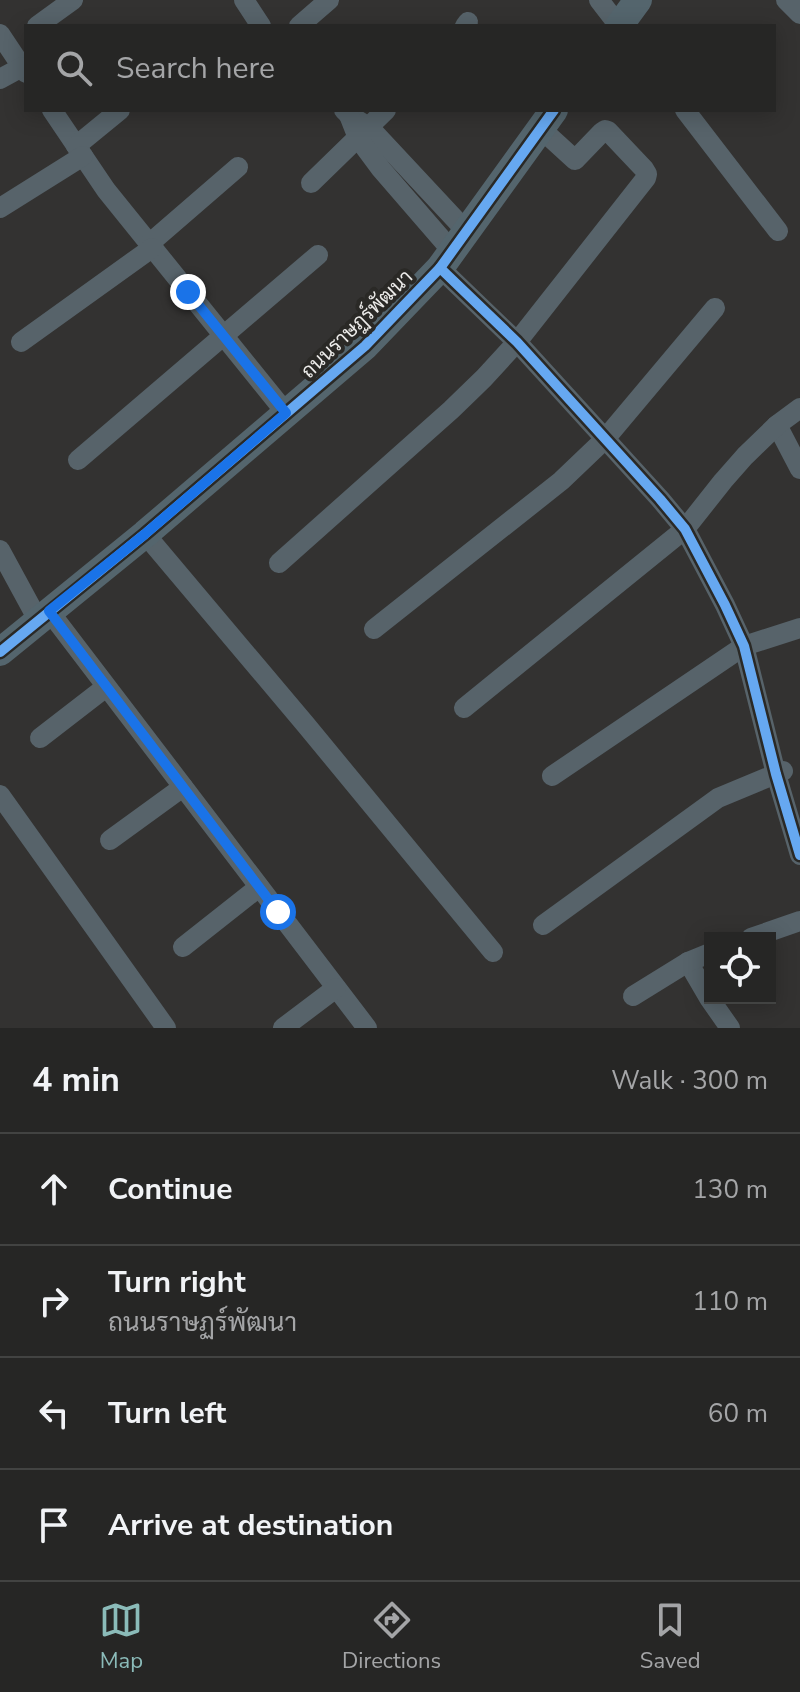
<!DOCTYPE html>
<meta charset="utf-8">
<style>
:root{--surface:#262625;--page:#323232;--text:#f1f3f6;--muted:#a4a5a7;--line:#424342;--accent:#8bbbb9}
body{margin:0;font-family:"Nunito Sans",Sarabun,sans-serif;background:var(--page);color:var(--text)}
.controls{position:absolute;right:24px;bottom:24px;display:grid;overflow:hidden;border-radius:0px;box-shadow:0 4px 20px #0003}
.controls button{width:72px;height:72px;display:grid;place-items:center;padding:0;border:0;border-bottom:2px solid var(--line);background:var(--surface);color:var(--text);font:40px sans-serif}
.stop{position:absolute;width:24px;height:24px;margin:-18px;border:6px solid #1a73e8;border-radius:50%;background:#fff}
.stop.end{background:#1a73e8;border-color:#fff;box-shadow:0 2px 8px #0008}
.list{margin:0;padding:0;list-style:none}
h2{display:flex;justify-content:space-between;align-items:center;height:104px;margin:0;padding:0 32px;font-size:34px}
h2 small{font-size:26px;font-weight:400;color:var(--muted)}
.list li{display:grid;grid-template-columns:52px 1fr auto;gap:24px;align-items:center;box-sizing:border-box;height:112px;padding:0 32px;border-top:2px solid var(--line)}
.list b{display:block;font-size:30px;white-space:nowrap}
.list p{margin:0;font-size:26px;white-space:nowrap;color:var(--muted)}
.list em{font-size:26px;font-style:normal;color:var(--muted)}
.icon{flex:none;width:44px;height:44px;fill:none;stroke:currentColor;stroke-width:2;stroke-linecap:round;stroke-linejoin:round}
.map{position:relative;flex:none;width:800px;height:1028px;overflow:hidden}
.search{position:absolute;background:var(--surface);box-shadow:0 4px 20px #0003;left:24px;right:24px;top:24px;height:88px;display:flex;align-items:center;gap:20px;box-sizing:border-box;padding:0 28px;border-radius:0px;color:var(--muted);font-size:30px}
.sheet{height:552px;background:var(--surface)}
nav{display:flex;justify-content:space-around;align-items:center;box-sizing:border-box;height:112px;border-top:2px solid var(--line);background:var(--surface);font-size:22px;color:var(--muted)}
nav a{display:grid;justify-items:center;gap:4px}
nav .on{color:var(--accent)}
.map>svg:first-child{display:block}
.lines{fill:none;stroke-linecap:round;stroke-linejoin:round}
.street{stroke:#57636a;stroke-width:20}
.secondary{stroke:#54656d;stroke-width:28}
.cycleway-casing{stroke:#2a2926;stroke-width:15}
.cycleway{stroke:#66a8f1;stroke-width:10}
.route{stroke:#1a73e8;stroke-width:10}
.labels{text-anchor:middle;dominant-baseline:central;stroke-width:8;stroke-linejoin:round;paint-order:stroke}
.street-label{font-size:20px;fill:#edecea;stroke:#2a2926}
</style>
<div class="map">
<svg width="800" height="1028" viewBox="0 0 800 1028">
<rect width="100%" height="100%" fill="#333231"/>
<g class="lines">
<!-- street -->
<g class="street">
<path d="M244,0l17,26"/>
<path d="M599,0l20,26"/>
<path d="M786,0l14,14"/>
<path d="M37,26l36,-26"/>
<path d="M299,26l30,-26"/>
<path d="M465,26l3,-4"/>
<path d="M0,34l26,39"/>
<path d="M0,79l22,-12"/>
<path d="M52,110l54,80 180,223"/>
<path d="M344,110l5,5 20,12 98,105"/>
<path d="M685,110l93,121"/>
<path d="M349,115l9,23 23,31 71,82"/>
<path d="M76,146l44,-36"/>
<path d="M311,183l75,-73"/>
<path d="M0,208l83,-52"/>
<path d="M149,244l89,-77"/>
<path d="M440,268l77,74 143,157 25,30 40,76 19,41 32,128 24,81"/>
<path d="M21,342l131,-94"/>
<path d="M777,425l23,44"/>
<path d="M78,460l240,-205"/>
<path d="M145,534l161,191 187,227"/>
<path d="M0,550l38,70"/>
<path d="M279,563l172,-153 33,-32 33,-36 129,-164 1,-4 -3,-5 -36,-38 -3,-1 -3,2 -27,28 -35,-32"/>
<path d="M49,611l318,417"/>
<path d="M374,629l187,-148 44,-42 110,-131"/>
<path d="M464,708l221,-179 38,-48 22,-25 32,-31 23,-17"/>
<path d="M40,738l66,-51"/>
<path d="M552,776l192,-130 56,-18"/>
<path d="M0,795l166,233"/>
<path d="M110,840l73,-53"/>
<path d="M543,925l175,-127 65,-27"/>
<path d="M751,938l49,-17"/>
<path d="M183,947l76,-60"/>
<path d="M688,962l21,36 21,30"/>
<path d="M633,996l55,-34 22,-9"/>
<path d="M283,1028l53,-40"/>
</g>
<!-- secondary -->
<g class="secondary">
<path d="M619,26l19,-26"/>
<path d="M0,652l145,-118 220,-188 75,-78 114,-158"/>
</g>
<defs>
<g id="cycleway">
<path d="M440,268l77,74 143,157 25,30 40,76 19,41 32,128 24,81"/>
<path d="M0,652l145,-118 220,-188 75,-78 114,-158"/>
</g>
</defs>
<!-- cycleway casing -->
<use href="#cycleway" class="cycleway-casing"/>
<!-- cycleway -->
<use href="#cycleway" class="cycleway"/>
</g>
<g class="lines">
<!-- route -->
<path class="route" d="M188,292l98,121 -141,121 -96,77 229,301"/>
</g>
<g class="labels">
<!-- street labels -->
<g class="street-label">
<text transform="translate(357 324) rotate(-44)">ถนนราษฏร์พัฒนา</text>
</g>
</g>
</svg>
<div class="controls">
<button><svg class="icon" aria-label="locate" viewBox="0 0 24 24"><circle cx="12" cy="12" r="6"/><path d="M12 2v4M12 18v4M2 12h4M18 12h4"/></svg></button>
</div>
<div class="stop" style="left:278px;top:912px"></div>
<div class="stop end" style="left:188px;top:292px"></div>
<div class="search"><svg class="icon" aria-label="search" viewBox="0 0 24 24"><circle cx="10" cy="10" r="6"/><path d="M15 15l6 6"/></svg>Search here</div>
</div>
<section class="sheet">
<h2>4 min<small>Walk · 300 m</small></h2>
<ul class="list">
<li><svg class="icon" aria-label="ahead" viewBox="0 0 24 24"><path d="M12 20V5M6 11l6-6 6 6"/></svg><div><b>Continue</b></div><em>130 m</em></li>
<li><svg class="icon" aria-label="right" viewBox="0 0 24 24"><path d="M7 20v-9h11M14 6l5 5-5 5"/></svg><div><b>Turn right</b><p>ถนนราษฏร์พัฒนา</p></div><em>110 m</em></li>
<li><svg class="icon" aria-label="left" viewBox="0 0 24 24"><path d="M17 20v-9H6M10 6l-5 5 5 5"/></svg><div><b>Turn left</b></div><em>60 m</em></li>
<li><svg class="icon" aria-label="arrive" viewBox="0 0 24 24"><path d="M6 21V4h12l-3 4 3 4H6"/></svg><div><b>Arrive at destination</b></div></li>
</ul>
</section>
<nav>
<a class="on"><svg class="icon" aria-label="map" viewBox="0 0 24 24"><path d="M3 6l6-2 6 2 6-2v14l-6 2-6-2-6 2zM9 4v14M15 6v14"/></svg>Map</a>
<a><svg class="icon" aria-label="directions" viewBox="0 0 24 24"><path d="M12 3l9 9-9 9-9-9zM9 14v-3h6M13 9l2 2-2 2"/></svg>Directions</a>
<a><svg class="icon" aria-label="saved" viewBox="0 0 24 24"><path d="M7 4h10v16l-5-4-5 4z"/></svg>Saved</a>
</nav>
